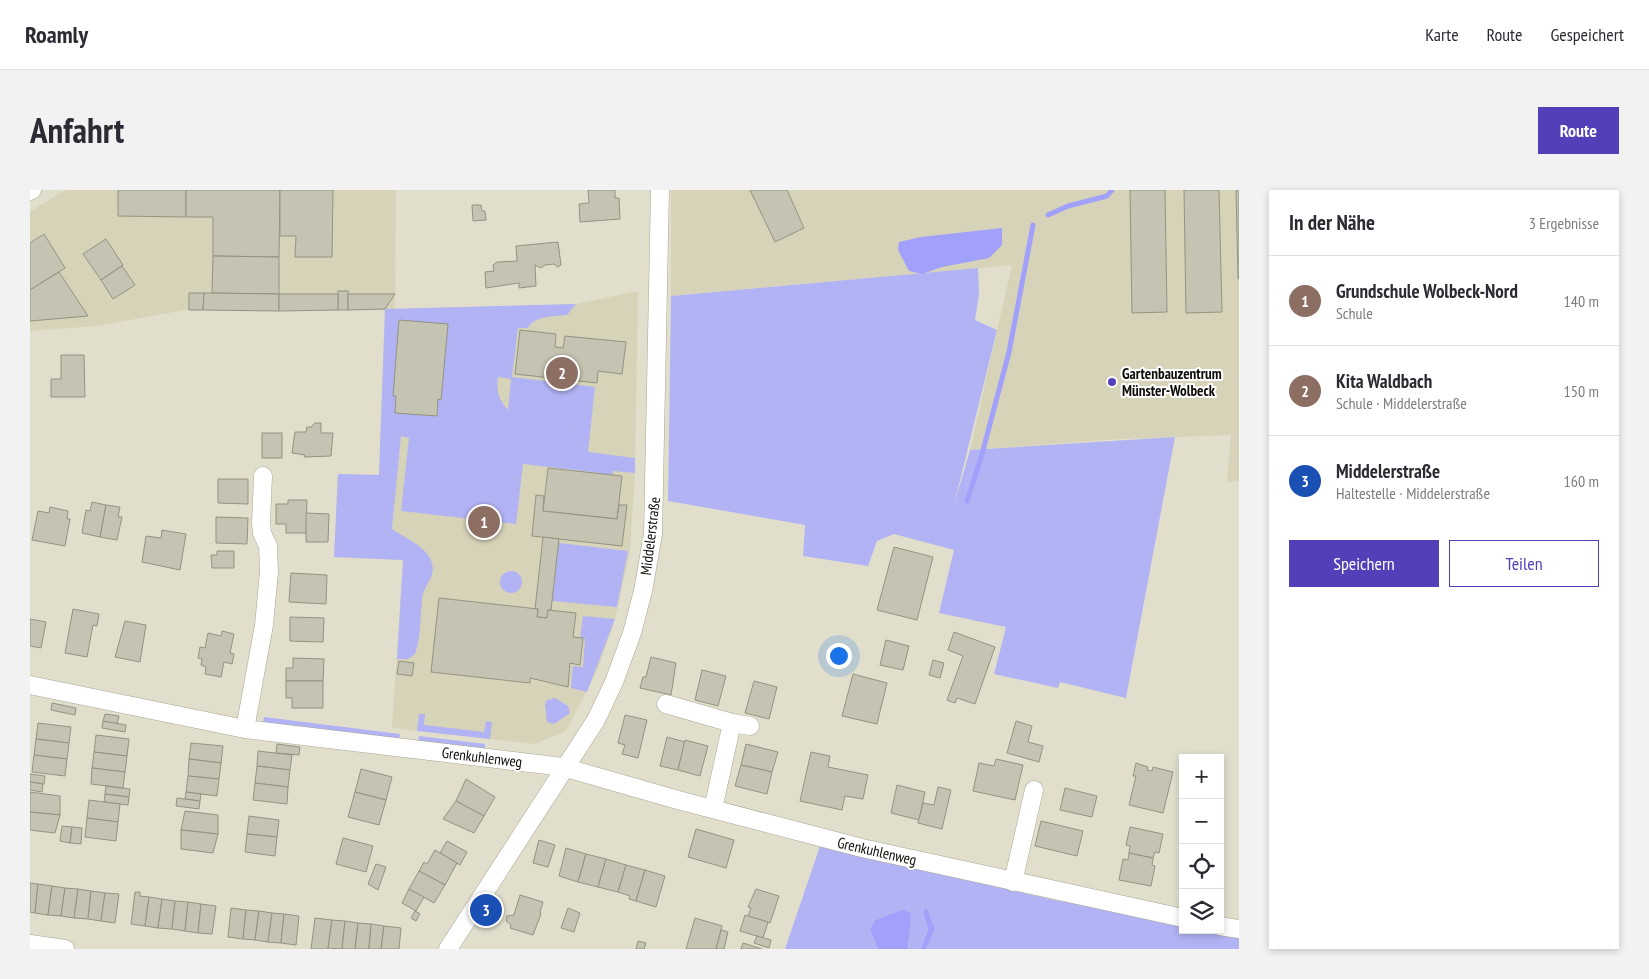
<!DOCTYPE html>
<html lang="de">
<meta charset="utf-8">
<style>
:root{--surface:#fff;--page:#f2f2f3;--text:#2b2b33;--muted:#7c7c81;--line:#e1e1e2;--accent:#5240b8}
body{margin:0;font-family:"PT Sans Narrow",sans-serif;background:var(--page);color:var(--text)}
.controls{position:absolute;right:15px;bottom:15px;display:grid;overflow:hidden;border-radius:0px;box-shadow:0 2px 8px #0003}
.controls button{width:45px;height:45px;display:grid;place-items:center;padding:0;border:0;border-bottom:1px solid var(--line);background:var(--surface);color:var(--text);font:25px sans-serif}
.you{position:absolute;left:808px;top:465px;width:18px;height:18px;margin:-12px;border:4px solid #fff;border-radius:50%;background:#1a73e8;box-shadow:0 0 0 8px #1a73e833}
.badge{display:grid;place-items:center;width:32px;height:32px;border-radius:50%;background:var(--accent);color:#fff;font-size:16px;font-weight:700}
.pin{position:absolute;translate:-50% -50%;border:2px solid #fff;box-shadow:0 1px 5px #0006}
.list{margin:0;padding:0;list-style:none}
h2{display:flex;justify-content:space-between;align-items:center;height:65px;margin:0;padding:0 20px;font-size:21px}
h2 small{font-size:16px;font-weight:400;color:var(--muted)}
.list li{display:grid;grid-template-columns:32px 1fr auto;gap:15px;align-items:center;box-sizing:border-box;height:90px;padding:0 20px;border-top:1px solid var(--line)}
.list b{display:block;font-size:19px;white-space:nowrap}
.list p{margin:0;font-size:16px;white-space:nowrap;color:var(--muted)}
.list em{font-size:16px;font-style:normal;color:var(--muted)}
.actions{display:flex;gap:10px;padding:15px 20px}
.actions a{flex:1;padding:11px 0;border:1px solid var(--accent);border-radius:0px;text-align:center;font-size:18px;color:var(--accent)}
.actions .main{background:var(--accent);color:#fff}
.icon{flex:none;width:28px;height:28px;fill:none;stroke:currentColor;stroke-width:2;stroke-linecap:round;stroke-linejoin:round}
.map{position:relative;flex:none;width:1209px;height:759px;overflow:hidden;border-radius:0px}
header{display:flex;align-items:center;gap:30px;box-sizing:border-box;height:70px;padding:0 25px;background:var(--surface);border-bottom:1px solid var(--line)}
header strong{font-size:24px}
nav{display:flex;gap:28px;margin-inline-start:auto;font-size:18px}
.intro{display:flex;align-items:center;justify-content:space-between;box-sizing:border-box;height:120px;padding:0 30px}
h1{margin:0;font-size:35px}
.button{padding:12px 22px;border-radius:0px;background:var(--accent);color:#fff;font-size:18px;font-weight:700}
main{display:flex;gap:30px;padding:0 30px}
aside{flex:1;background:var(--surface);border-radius:0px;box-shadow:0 2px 8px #0003}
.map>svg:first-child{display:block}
.built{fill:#d6d3b9}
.green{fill:#b2b3f4;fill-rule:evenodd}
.water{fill:#a1a0fa}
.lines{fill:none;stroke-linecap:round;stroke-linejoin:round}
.stream{stroke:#a1a0fa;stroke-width:5}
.building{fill:#c5c3b1;stroke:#949281}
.minor-casing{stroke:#a8a694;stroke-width:19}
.minor{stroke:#fff;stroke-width:18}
.poi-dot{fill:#5240b8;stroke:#fff;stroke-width:2}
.labels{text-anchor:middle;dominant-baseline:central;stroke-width:4;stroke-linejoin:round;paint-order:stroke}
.poi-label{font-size:15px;font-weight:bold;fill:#0d0c06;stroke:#fff;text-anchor:start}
.street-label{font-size:15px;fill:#0d0c06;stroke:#fff}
</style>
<header>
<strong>Roamly</strong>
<nav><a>Karte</a><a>Route</a><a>Gespeichert</a></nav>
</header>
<div class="intro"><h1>Anfahrt</h1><a class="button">Route</a></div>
<main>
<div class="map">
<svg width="1209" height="759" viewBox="0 0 1209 759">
<rect width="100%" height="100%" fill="#e1dfcc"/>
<!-- built -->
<g class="built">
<path d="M35,0h331l-1,119 181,-5 62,-13 -3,182 -5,79 -15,67 -17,50 -32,62 -31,13 -143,-16 11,-168 -69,-3 4,-83 41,1 6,-165h-200l-88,16 -67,5v-119z"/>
<path d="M641,0h568v291l-12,1 4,-47 -112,4 -149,11 42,-185 -341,31z"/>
</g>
<!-- green -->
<g class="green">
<path d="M948,78l1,26 -4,26 22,10 -43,175 16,-55 205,-13 -49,261 -66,-16 -2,6 -64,-14 12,-47 -67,-14 15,-63 -60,-16 -17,7 -9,25 -65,-10 2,-31 -137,-24 3,-205z"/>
<path d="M546,114l-9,11c-14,2 -32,0 -39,13h-10l-6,49 83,10 -7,65 47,6v15l-22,-2 -1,5 -11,-1v-2l-78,-9 -7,60 -115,-13 8,-73 -8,-2 -9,93c16,11 46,22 40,46 -3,8 -10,16 -10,25 -2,19 -1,36 -7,54l-7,5h-11l6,-99 -69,-3 4,-83 41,1 6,-166zM468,187l13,2 -3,31c-9,-10 -12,-19 -10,-33z"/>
<path d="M529,353l69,8 -11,56 -65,-6z"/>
<circle cx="481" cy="392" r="11"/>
<path d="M553,426l32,3 -28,73 -16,-4 2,-22 10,1 2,-28 -5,-1z"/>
<path d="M525,508l13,8 2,7 -16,11 -7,-2 -2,-18 2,-4z"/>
<path d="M389,524h6l-1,11 60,7 2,-11 6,1 -2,17 -73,-8z"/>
<path d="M234,527l136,17 -1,6 -136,-18z"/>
<path d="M389,546l66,8v6l-67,-8z"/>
<path d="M790,656l234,54 129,24v6h33l23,5v14h-313l9,-20 -8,-21 -4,2 5,18 -7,21h-13l1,-6 -6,-34 -28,11 -5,10 8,19h-93z"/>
</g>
<!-- water -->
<g class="water">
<path d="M972,38v17l-13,13 -47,9 -20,7 -13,-3 -11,-21 1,-8 22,-5z"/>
<path d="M897,718l8,21 -9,20h-5l7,-20 -5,-19z"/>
<path d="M873,719l8,5 -3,35h-30l-8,-19 5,-10z"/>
</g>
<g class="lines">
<!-- stream -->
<g class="stream">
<path d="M1018,25l20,-9 39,-10 5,-6"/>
<path d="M937,311l14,-43 28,-106 24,-127"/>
</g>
</g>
<!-- building -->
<g class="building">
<path d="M88,0h68v27l-68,-1z"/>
<path d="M156,0h94l-1,67 -66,-1v-39h-27z"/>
<path d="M250,0h53l-1,67h-37l1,-21h-16z"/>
<path d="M558,0h27v8h4l1,21 -40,3 -1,-18 10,-1z"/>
<path d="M720,0h37l17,38 -29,14z"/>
<path d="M1100,0h35l2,122 -35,1z"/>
<path d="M1154,0h35l3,122 -36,1z"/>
<path d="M1206,0h3v89h-1z"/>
<path d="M442,15h9l1,6h3l1,9 -13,1z"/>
<path d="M14,44l21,34 -35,22v-47z"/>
<path d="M76,49l17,26 -22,15 -18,-26z"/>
<path d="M528,52l3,23 -3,2 -4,-3 -9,1 -4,3 -6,-3 1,21 -17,2v-5l-33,5 -1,-16 9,-1 -1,-6 4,-3 20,-1 -1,-15z"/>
<path d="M183,66l66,1v37l-67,-1z"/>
<path d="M92,76l13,19 -22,14 -12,-19z"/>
<path d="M29,82l29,44 -58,5v-31z"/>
<rect x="308" y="101" width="10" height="19"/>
<path d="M159,103h15l-1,17h-14z"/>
<path d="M174,103l75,1v17l-76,-1z"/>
<path d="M249,104h59v16l-59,1z"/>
<path d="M318,104h47l-10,15 -37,1z"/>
<path d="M369,130l49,4 -7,76 -3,-1 -1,17 -42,-3 1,-17h-3z"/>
<path d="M490,140l36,4 -1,13 8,1 2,-12 61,6 -4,32 -24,-3 -1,12 -82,-9z"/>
<path d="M31,165h23l1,42h-34v-18h10z"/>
<path d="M285,233h6v10h12l-2,23 -27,1 1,-2 -13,-2 3,-21h11l1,-5h4z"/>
<rect x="232" y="243" width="20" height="25"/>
<path d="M518,278l74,8 -5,43 -74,-8z"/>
<path d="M188,289h30v25l-30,-1z"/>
<path d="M506,305l8,1 -1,15 74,8 2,-14h8l-5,41 -90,-10z"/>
<path d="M258,310h19l-1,33h-20v-9h-10v-20h12z"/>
<path d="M62,312l14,3 -6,32 -18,-4 4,-23 4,1z"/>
<path d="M76,315l14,2 -2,10h4l-5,23 -17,-3z"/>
<path d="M20,317l18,4 -1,8h3l-5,27 -33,-6 6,-29 11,2z"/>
<path d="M276,323l23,1 -1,28h-22z"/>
<path d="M186,327l32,1 -1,26 -31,-1z"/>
<path d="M132,340l24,4 -6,36 -38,-8 4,-26 15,2z"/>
<path d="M513,347l16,2 -8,71h-3l-1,8 -10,-1 1,-8h-3z"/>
<path d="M864,357l39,10 -16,63 -40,-10z"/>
<path d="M187,361h17v17h-22l-1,-13h6z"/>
<path d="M261,383l36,2 -1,29 -37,-2z"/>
<path d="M409,408l99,11 -1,8 10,1 1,-8 28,3 -3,24 10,1 -3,27 -10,-2 -2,24 -38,-9v5l-99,-11z"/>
<path d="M43,419l26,5 -2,12 -4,-1 -6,32 -22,-4z"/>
<path d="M260,427l34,1 -1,24 -33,-1z"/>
<path d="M0,429l16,3 -5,26 -11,-2z"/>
<path d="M95,431l21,4 -6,37 -25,-5z"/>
<path d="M192,441l12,3 -4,19 4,1 -2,10 -8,-2 -3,15 -16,-3 1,-7 -5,-2 1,-6 -4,-1 2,-11 5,1 3,-15 13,3z"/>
<path d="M924,442l41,15 -20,57 -18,-6 -2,5 -8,-3 16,-44 -15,-6z"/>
<path d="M856,450l23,6 -6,24 -23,-5z"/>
<path d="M621,467l25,6 -5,32 -31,-7 3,-11h3z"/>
<path d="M263,468l31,1 -1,22h-37v-13h7z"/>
<path d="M903,470l11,3 -4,15 -11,-3z"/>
<path d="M369,471l15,2 -2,13 -15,-2z"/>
<path d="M672,480l24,6 -8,30 -23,-6z"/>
<path d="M823,484l34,9 -10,41 -35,-8z"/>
<path d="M256,491h37v27h-31v-10h-6z"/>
<path d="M724,491l23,6 -8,32 -24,-6z"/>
<path d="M22,513l24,5 -1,7 -24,-5z"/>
<path d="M75,524l14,2 -2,8 -14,-3z"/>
<path d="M595,525l22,5 -9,38 -16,-4 3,-9 -7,-2z"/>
<path d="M73,531l23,4 -1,7 -23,-4z"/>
<path d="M986,531l16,5 -4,16 15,4 -4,16 -32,-9z"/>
<path d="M8,533l33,4 -2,16 -33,-4z"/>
<path d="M66,545l33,4 -2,17 -33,-4z"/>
<path d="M637,547l18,5 -7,28 -18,-4z"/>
<path d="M6,549l33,4 -2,16 -33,-4z"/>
<path d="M655,550l23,6 -8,30 -22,-6z"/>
<path d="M161,553l32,3 -2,17 -32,-4z"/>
<path d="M247,554l23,3 -1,8 -23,-2z"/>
<path d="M716,554l32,8 -6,20 -31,-7z"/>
<path d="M228,561l34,4 -2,15 -33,-4z"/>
<path d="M64,562l33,4 -2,16 -33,-4z"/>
<path d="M781,562l19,4 -2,11 40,8 -5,24 -18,-3 -3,14 -42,-9z"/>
<path d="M4,565l33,4 -2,17 -33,-4z"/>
<path d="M159,569l32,4 -2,16 -31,-3z"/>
<path d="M966,569l27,6 -8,35 -42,-9 6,-28 15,3z"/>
<path d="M1106,573l12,4 -1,3 5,1 1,-4 20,5 -10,41 -34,-8 7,-29h-3z"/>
<path d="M711,575l31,7 -5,22 -32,-8z"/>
<path d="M227,576l33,4 -2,17 -33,-4z"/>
<path d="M62,578l33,4 -2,16 -32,-4z"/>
<path d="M331,579l31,8 -6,23 -31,-8z"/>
<path d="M0,584l15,2 -1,8 -14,-2z"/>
<path d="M158,586l31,3 -2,17 -31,-4z"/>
<path d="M436,589l29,18 -11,19 -28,-15z"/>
<path d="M0,592l13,2 -1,8 -12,-2z"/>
<path d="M225,593l33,4 -1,17 -34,-4z"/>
<path d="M867,595l28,7 -6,28 -28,-7z"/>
<path d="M76,596l24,3 -1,8 -24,-3z"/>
<path d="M908,597l13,3 -9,39 -24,-6 5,-20 11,2z"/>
<path d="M1035,598l32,8 -5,21 -32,-7z"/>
<path d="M0,602l30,4v19l-30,-3z"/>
<path d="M156,602l15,2 -1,7 -15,-2z"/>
<path d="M325,602l31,8 -7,25 -31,-8z"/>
<path d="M75,604l24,3 -1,8 -24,-3z"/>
<path d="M147,608l23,3 -1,8 -23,-3z"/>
<path d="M59,610l31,4 -2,18 -31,-4z"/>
<path d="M426,611l28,15 -10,17 -31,-14z"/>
<path d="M155,621l33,4v19l-37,-4z"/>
<path d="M0,622l30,3 -5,18 -25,-3z"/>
<path d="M219,626l30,4 -2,17 -30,-3z"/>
<path d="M57,628l31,4 -2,19 -31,-4z"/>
<path d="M1011,631l42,10 -6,25 -42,-10z"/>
<path d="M32,636l10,1 -2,16 -10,-2z"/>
<path d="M42,637l10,1 -1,16 -11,-1z"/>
<path d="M1100,637l33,7 -4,19 -4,-1 -2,6 -24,-5 1,-7 -4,-1z"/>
<path d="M666,639l38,11 -8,28 -38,-11z"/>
<path d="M151,640l37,4 -5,19 -32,-4z"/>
<path d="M217,644l30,3 -2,19 -30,-4z"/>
<path d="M313,648l30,8 -7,26 -30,-8z"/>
<path d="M509,650l16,5 -7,22 -15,-4z"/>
<path d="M417,651l20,11 -7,13 -20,-12z"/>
<path d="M536,658l20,6 -8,28 -19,-6z"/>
<path d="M405,660l22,13 -12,22 -26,-14 5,-9 3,2z"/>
<path d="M1099,663l24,5 -1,7 3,1 -4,20 -32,-6 4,-21 5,1z"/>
<path d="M556,664l20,5 -8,28 -20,-5z"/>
<path d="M576,669l20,6 -8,27 -20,-5z"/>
<path d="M346,674l10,3 -8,23 -10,-6z"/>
<path d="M596,675l19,5 -9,31 -7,-2 1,-3 -12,-4z"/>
<path d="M615,680l20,6 -9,31 -20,-6z"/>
<path d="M389,681l26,14 -11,18 -25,-14z"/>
<path d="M0,693l8,1 -3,29 -5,-1z"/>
<path d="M8,694l14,2 -4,29 -13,-2z"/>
<path d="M22,696l13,2 -4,28 -13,-1z"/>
<path d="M35,698l13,1 -4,29 -13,-2z"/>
<path d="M48,699l13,2 -3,28 -14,-1z"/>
<path d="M379,699l15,8 -8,14 -14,-8z"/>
<path d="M726,699l23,7 -9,27 -22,-7 3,-8 -3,-1z"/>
<path d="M61,701l14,2 -4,28 -13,-2z"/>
<path d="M105,702h5v4l9,1 -4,29 -14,-2z"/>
<path d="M75,703l14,1 -4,29 -14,-2z"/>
<path d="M490,705l23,7 -3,10 1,2 -8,21 -23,-7 1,-3 -5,-4 1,-5 7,-1z"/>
<path d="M119,707l13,2 -4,29 -13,-2z"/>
<path d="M132,709l13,2 -3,28 -14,-1z"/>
<path d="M145,711l13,1 -3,29 -13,-2z"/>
<path d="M158,712l13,2 -3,29 -13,-2z"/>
<path d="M171,714l15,2 -4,28 -14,-1z"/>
<path d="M201,718l15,2 -3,29 -15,-2z"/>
<path d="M538,718l12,5 -6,19 -13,-4z"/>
<path d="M216,720l13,1 -4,29 -12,-1z"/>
<path d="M229,721l13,2 -4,29 -13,-2z"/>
<path d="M385,721l5,3 -4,7 -5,-3z"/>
<path d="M242,723l12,1 -3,29 -13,-1z"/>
<path d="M254,724l15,2 -3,29 -15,-2z"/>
<path d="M715,725l23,7 -5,16 -23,-7z"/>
<path d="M285,728l17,2 -4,29h-17z"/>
<path d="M665,728l27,8 -6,23h-30z"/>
<path d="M302,730l13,1 -3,28 -14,-1z"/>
<path d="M315,731l13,2 -3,26h-13z"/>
<path d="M328,733l13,1 -2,25h-14z"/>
<path d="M341,734l13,2 -3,23h-12z"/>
<path d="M354,736l17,2 -2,21h-18z"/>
<path d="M691,740l7,2 -4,17h-8z"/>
<path d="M727,746l14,4 -2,8 -15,-5z"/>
<path d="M608,751l8,2 -2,6h-8z"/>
<path d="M713,753l19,6h-21z"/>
</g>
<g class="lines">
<defs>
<g id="minor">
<path d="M0,1l2,-1"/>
<path d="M0,495l215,44 318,38 115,33 184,48 321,70"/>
<path d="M636,514l66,19 18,3"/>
<path d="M215,539l19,-104 5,-53 -1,-26 -6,-13 -1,-10 2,-47"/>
<path d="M683,619l19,-86"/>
<path d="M983,692l21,-92"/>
<path d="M1190,736l19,3"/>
<path d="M0,754l35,5"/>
<path d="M418,759l148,-229 18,-38 18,-49 11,-42 10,-57 7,-344"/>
</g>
</defs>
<!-- minor casing -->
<use href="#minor" class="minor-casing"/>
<!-- minor -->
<use href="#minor" class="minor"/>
</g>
<!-- markers -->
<circle class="poi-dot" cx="1082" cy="192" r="5"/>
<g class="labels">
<!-- poi labels -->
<g class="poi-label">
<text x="1092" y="183">Gartenbauzentrum<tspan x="1092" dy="17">Münster-Wolbeck</tspan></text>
</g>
<!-- street labels -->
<g class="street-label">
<text transform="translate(620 346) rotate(-83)">Middelerstraße</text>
<text transform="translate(452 567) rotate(7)">Grenkuhlenweg</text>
<text transform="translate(847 661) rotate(13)">Grenkuhlenweg</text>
</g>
</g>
</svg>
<div class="controls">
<button>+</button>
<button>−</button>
<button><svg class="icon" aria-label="locate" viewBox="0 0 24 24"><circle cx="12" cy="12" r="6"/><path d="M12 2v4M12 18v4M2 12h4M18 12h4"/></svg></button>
<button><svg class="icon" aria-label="layers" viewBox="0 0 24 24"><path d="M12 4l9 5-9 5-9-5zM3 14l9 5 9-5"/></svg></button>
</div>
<div class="you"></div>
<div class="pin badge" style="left:454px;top:332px;background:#8d6e63">1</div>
<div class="pin badge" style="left:532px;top:183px;background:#8d6e63">2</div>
<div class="pin badge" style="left:456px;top:720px;background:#1a4fb4">3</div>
</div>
<aside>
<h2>In der Nähe<small>3 Ergebnisse</small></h2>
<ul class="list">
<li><span class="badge" style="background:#8d6e63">1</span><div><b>Grundschule Wolbeck-Nord</b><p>Schule</p></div><em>140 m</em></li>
<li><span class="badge" style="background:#8d6e63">2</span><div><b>Kita Waldbach</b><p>Schule · Middelerstraße</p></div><em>150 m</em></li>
<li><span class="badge" style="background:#1a4fb4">3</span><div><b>Middelerstraße</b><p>Haltestelle · Middelerstraße</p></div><em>160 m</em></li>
</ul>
<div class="actions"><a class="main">Speichern</a><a>Teilen</a></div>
</aside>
</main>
